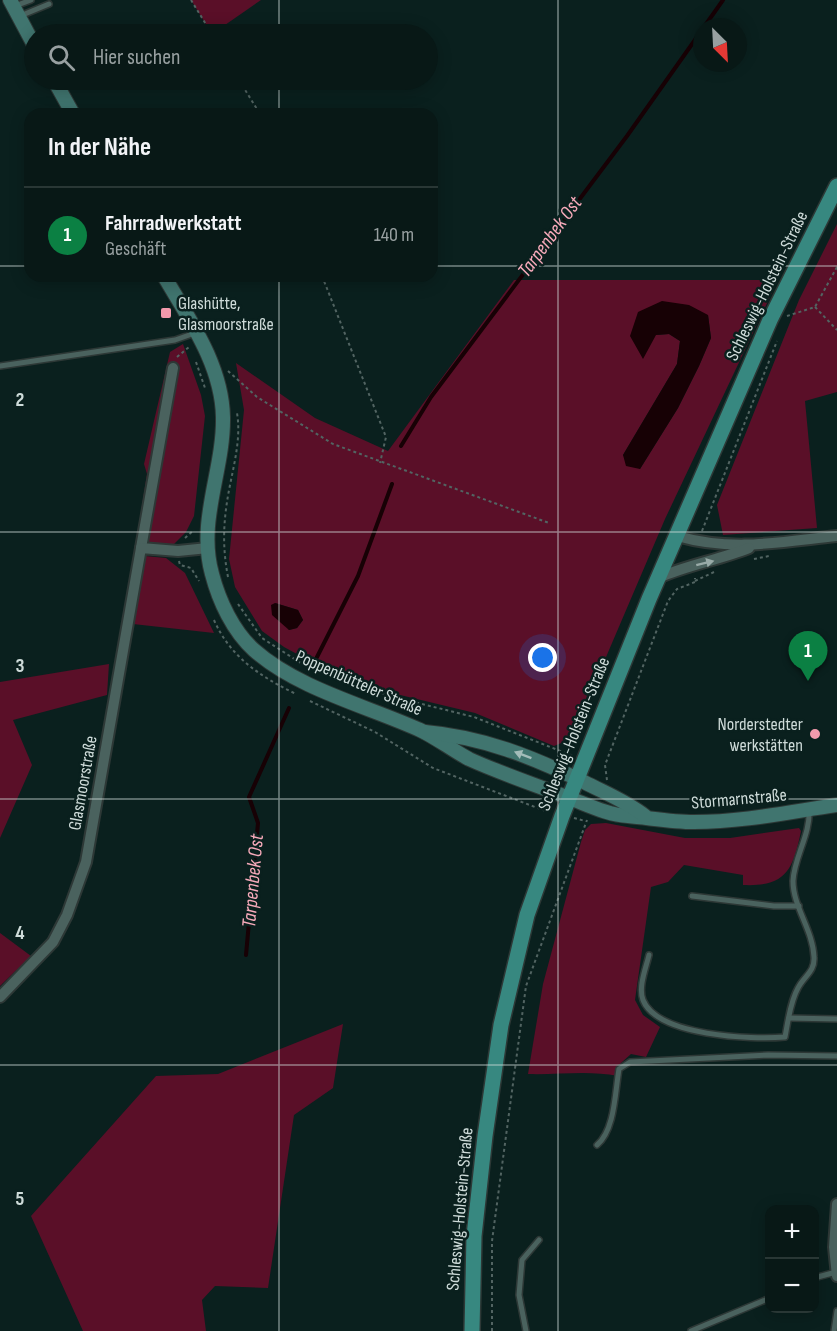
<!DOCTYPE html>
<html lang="de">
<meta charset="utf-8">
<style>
:root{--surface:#081816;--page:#162523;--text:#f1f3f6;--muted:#98a0a1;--line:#293735;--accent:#0b8043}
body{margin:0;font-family:"Sofia Sans Condensed",sans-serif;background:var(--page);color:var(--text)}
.controls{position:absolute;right:18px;bottom:18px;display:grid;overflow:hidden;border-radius:12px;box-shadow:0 3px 15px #0003}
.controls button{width:54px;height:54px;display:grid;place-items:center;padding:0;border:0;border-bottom:2px solid var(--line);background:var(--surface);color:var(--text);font:30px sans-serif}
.compass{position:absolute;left:693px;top:18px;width:54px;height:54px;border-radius:50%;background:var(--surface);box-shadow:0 3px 15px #0003;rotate:156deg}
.you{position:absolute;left:543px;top:658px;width:21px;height:21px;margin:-15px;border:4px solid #fff;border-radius:50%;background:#1a73e8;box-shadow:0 0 0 9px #1a73e833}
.badge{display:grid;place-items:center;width:39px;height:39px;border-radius:50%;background:var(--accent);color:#fff;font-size:20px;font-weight:700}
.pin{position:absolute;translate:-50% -50px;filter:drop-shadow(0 2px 3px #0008)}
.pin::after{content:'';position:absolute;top:32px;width:21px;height:18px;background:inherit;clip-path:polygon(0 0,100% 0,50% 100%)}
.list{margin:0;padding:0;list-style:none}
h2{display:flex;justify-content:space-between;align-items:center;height:78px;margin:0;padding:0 24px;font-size:26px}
h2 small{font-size:20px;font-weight:400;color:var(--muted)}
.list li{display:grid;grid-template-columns:39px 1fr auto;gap:18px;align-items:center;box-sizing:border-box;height:96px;padding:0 24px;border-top:2px solid var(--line)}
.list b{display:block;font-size:22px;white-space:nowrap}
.list p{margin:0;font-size:20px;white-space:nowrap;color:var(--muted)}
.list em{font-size:20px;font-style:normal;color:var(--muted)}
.icon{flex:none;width:33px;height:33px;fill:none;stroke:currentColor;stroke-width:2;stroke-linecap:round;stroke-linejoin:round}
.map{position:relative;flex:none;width:837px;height:1331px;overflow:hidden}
.search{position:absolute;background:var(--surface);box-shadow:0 3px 15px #0003;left:24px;top:24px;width:414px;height:66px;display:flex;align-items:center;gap:15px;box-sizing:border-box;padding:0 21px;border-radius:33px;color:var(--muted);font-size:22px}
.panel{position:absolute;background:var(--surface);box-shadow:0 3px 15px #0003;left:24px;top:108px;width:414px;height:174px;border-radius:18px}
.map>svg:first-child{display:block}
.green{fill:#5a0f28;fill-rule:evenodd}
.water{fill:#170105}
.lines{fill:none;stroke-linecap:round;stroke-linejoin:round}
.stream{stroke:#170105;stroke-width:4}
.service-casing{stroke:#2d3836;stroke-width:8}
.minor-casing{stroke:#2d3836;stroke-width:14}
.secondary-casing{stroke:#2d3836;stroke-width:16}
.primary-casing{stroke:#2d3836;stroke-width:18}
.path{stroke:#526462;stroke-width:2;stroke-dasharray:3 3;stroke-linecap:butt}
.service{stroke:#4a625e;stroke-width:5}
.minor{stroke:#4a625e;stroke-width:10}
.secondary{stroke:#40756f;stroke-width:14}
.primary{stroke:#378880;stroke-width:15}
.oneway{fill:#99aba8}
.oneway2{fill:#a3bcb9}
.grid{fill:none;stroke:#cedbd9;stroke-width:1.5;stroke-opacity:0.55}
.poi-dot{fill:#f29aac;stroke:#0a201e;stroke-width:2}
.labels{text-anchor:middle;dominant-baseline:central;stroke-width:5;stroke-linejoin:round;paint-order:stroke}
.street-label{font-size:18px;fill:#cedbd9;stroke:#0a201e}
.poi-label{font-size:18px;fill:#cedbd9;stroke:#0a201e;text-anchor:start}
.water-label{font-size:20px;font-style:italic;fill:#f8abbb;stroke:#0a201e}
.grid-label{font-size:20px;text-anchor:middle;font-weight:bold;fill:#cedbd9;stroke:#0a201e;stroke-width:5;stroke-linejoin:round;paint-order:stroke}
</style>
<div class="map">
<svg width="837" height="1331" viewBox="0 0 837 1331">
<rect width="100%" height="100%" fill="#0a201e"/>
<!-- green -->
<g class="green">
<path d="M191,0h70l-49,34z"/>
<path d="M837,224v168l-32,9 12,127 -94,7 -6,-30 82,-205z"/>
<path d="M514,280h264l-113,239 -94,220 -17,7 -79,-33 -79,-19 -66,-22 -46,-25 -22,-16 -27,-44 -6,-28 15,-149 -8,-47 79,55 73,33zM708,315l3,23 -12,28 -21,42 -38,61 -17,-14 54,-91 3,-23 -11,-7 -13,1zM275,603l23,7 5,10 -6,8 -8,2z"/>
<path d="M183,344l18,51 4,21 -11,100 -8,16 -13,13 -37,-2 11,-69 -3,-10 26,-112z"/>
<path d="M145,556l21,2 19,15 29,60 -81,-9z"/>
<path d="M109,664l-2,31 -94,25 19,45 -32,73v-156z"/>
<path d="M606,823l79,15h45l69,-10 2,3c-8,39 -15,56 -58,54v-10l-59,-10 -16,17 -17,5 -16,113 8,15 17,12 -14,30 -15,-3 -10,9 -3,13c-30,-6 -60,-1 -90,-2l15,-90 38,-142 4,-12 6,-6z"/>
<path d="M0,933l31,23 -31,30z"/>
<path d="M343,1024l-10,64 -39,27 -26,173 -53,-2 -13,14 4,31h-123l-52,-115 125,-140 62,-2z"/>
</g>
<!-- water -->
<g class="water">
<path d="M662,301l27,4 19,10 3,23 -12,28 -21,42 -38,61 -14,-3 -3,-11 54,-91 3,-23 -11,-7 -13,1 -13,24 -13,-23 8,-24z"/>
<path d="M275,603l23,7 5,10 -6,8 -8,2 -17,-15 -1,-10z"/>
</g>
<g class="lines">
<!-- stream -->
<g class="stream">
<path d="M704,27l19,-27"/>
<path d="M401,446l30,-49 196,-261 75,-106"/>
<path d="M317,657l41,-81 34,-92"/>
<path d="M246,955l12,-132 -9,-26 40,-89"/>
</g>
<defs>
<g id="service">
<path d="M15,6l16,-6"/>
<path d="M20,16l29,-12"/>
<path d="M0,366l175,-26 20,-7"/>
<path d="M692,896l82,10h25"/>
<path d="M649,955c-3,13 -11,32 -6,45 14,36 109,40 142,37 3,-15 5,-35 13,-49 6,-12 17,-16 16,-31 -1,-27 -21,-50 -21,-76 1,-24 18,-47 16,-72"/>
<path d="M789,1018l48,1"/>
<path d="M597,1145c18,-15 18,-53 22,-76l11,-7 138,-7 69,1"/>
<path d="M814,1278l22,-6"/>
<path d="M526,1331l-7,-36 3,-35 17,-20"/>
<path d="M691,1331l79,-33"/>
<path d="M834,1331l3,-20"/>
</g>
<g id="minor">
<path d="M677,536c56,16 103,6 160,0"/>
<path d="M141,548l32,-180"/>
<path d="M658,578c29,-13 61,-18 91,-30"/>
<path d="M0,997l53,-55 14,-27 19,-53 55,-314 37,3 30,-3"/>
<path d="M837,1204l-3,43 3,29"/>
</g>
<g id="secondary">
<path d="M10,0l24,45"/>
<path d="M54,80l19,34"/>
<path d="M164,276c25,43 58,89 59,141 1,53 -26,104 -11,157 7,27 21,57 42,76 44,39 113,56 166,80 17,8 32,20 49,29 33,15 67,26 100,39 19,7 39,17 59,18 22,2 44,6 66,6 49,0 95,-10 143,-17"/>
<path d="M425,732c58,5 107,25 159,50 21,11 42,19 61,34"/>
</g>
<path id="primary" d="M472,1331l2,-95 11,-100 16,-111 26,-110 35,-99 87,-217 121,-279 67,-134"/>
</defs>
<!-- service casing -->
<use href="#service" class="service-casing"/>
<!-- minor casing -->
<use href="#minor" class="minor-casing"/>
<!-- secondary casing -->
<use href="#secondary" class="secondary-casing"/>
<!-- primary casing -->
<use href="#primary" class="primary-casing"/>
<!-- path -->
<g class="path">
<path d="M191,0l21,34"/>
<path d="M239,80l21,34"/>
<path d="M322,276l64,161 -6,26"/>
<path d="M815,307l22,23"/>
<path d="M787,316l28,-9 22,-40"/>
<path d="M177,357l12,-10"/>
<path d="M196,362l9,26"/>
<path d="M228,371l29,26 76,47 216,79"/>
<path d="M702,531l75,-190"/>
<path d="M185,538l9,-8"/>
<path d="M754,559l15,-3"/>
<path d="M179,561l1,4 11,3 8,13"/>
<path d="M228,577c-5,-26 -5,-49 -1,-75 4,-28 15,-60 10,-89"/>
<path d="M695,581l19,-9"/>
<path d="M238,604l24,34 37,24 30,14 65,21 80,20 99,39"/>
<path d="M214,620c16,37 47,57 82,74"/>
<path d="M310,701l65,31 58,36 115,44"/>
<path d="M607,780l-2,-15 63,-164 9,-12 18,-7v-4"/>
<path d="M574,818l11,3"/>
<path d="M492,1331v-90l34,-255 61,-166"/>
</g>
<!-- service -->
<use href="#service" class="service"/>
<!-- minor -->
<use href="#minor" class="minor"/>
<!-- secondary -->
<use href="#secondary" class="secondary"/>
<!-- primary -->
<use href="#primary" class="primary"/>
</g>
<!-- one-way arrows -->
<defs><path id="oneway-solid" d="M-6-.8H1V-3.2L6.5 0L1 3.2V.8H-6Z" transform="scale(1.5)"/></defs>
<use class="oneway" href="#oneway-solid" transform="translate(705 563) rotate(-14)"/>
<use class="oneway2" href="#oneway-solid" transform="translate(523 755) rotate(-159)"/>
<!-- grid -->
<path class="grid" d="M279,0v34M558,0v1331M279,80v34M0,266h30M432,266h405M279,276v1055M0,532h837M0,799h837M0,1065h837"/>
<!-- markers -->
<g class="poi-dot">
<rect x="160" y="307" width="12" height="12" rx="3"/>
<circle cx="815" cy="734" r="6"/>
</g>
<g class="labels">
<!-- street labels -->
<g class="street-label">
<text transform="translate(767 286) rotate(-64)">Schleswig-Holstein-Straße</text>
<text transform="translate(359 683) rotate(24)">Poppenbütteler Straße</text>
<text transform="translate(574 734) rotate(-68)">Schleswig-Holstein-Straße</text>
<text transform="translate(83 783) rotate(-80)">Glasmoorstraße</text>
<text transform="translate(739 799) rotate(-5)">Stormarnstraße</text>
<text transform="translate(460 1209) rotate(-85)">Schleswig-Holstein-Straße</text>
</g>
<!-- poi labels -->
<g class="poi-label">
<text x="178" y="303">Glashütte,<tspan x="178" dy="21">Glasmoorstraße</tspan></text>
<text x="803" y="724" text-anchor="end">Norderstedter<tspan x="803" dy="21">werkstätten</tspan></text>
</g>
<!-- water labels -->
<g class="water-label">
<text transform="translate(550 237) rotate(-54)">Tarpenbek Ost</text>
<text transform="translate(253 881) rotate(-85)">Tarpenbek Ost</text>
</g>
</g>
<g class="grid-label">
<text x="20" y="406">2</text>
<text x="20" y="672">3</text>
<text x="20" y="939">4</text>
<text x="20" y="1205">5</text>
</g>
</svg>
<div class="controls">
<button>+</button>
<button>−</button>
</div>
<svg class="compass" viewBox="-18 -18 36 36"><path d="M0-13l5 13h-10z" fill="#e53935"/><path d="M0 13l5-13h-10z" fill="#98a0a1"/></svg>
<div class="you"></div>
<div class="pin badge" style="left:808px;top:681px">1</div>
<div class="search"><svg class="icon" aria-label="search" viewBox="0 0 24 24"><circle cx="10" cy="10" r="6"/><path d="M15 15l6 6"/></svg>Hier suchen</div>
<section class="panel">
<h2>In der Nähe<small></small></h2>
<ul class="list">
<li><span class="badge">1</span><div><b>Fahrradwerkstatt</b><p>Geschäft</p></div><em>140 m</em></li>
</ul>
</section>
</div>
